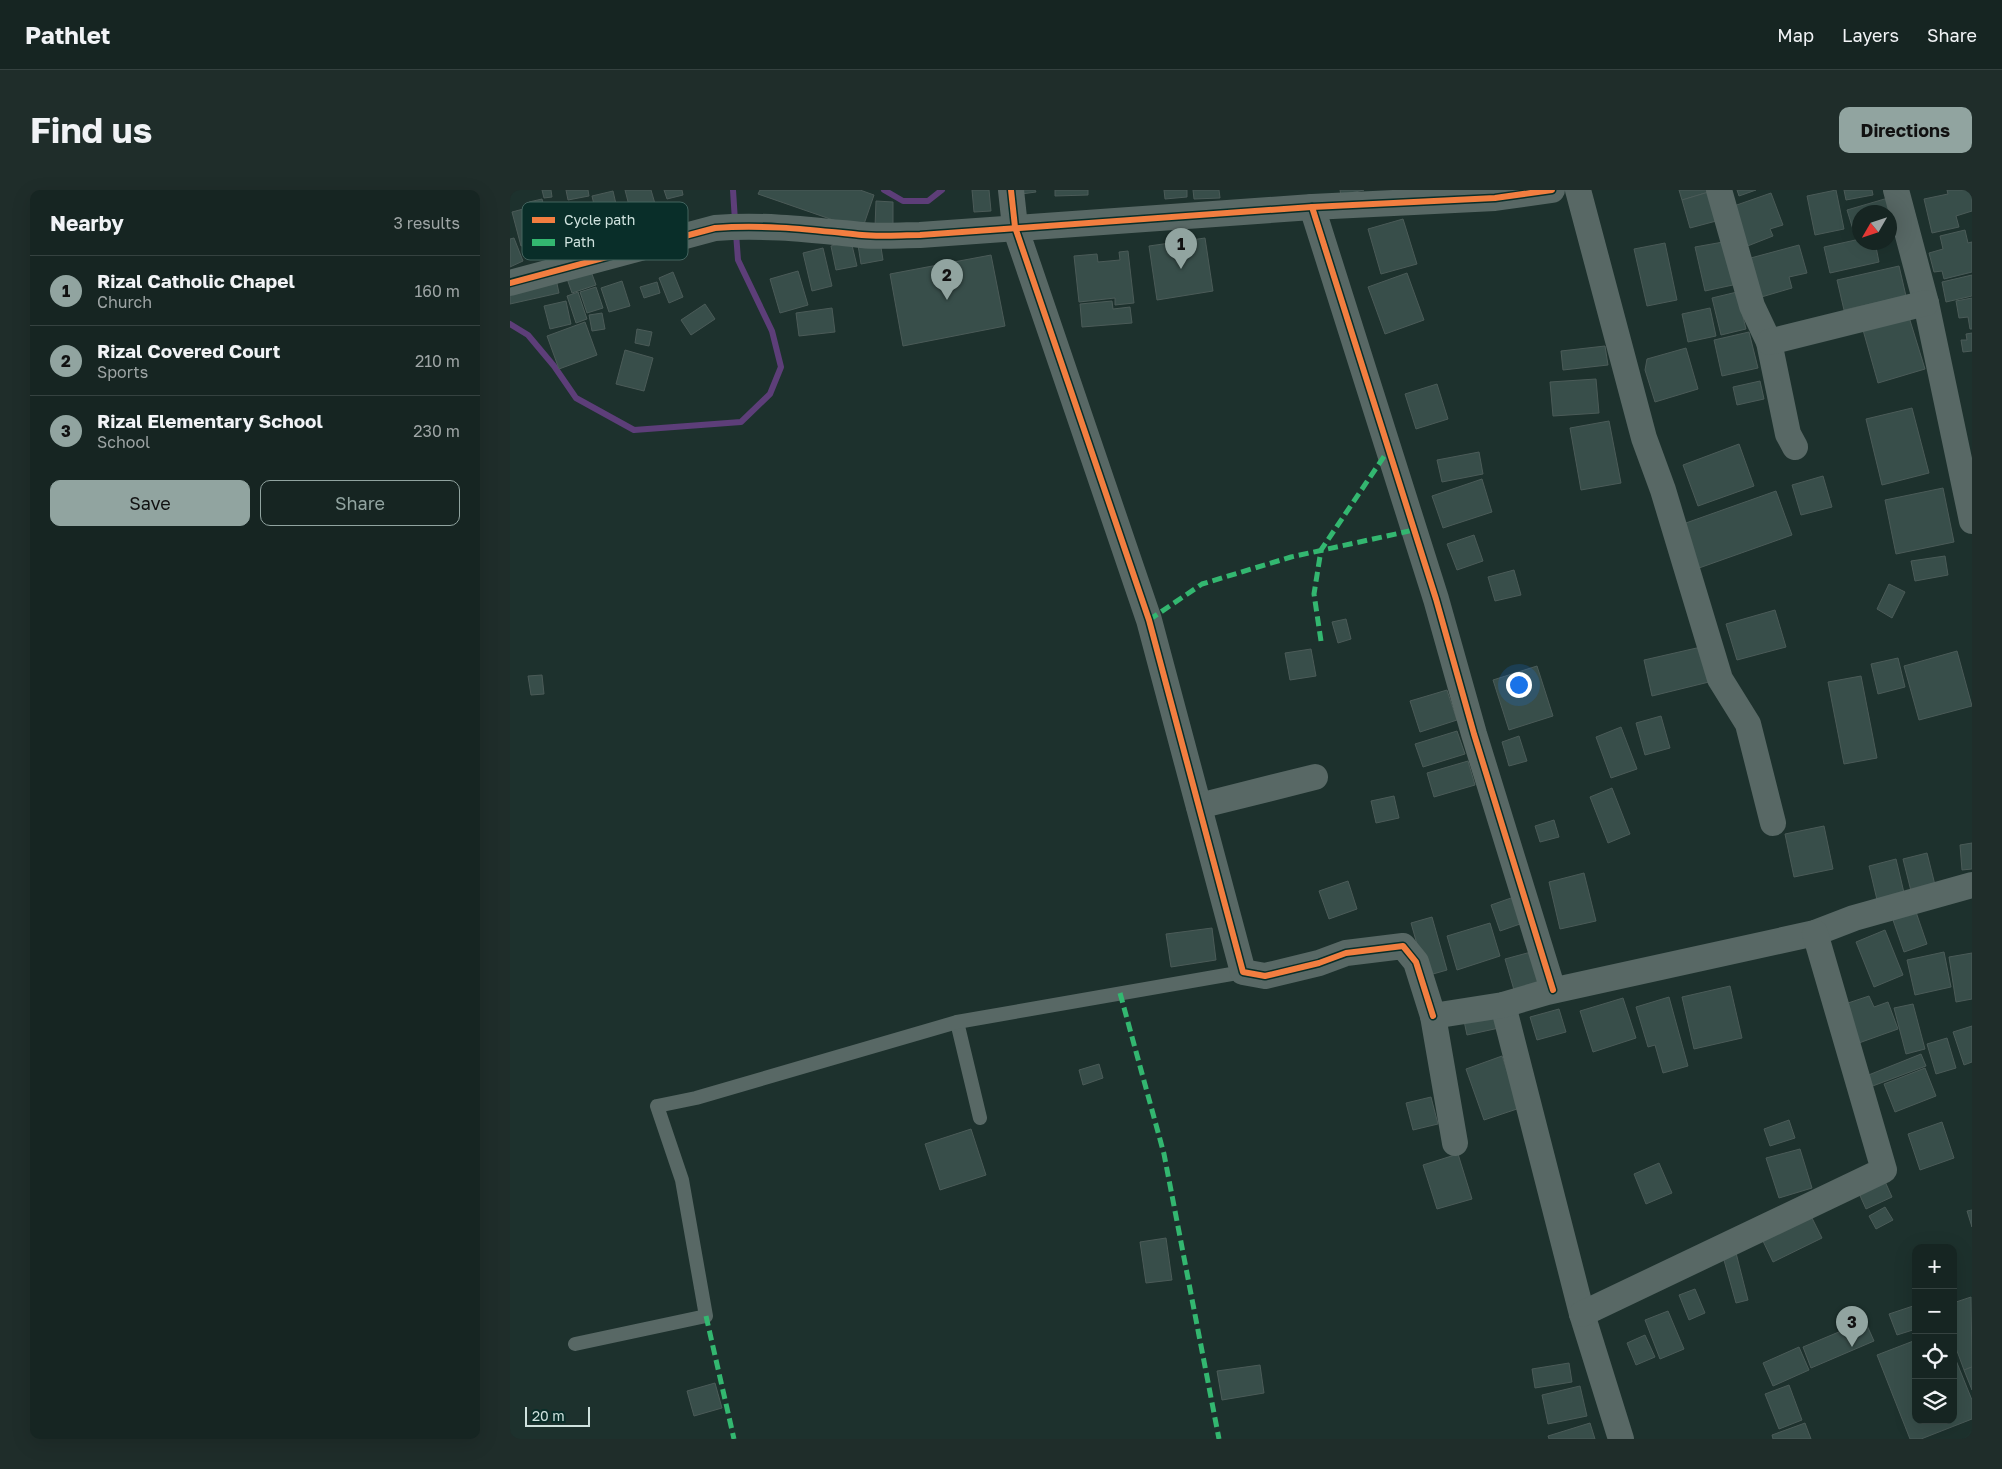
<!DOCTYPE html>
<meta charset="utf-8">
<style>
:root{--surface:#162522;--page:#1f2d2a;--text:#f1f3f6;--muted:#9ea5a5;--line:#354240;--accent:#91a4a0}
body{margin:0;font-family:"Golos Text",sans-serif;background:var(--page);color:var(--text)}
.controls{position:absolute;right:15px;bottom:15px;display:grid;overflow:hidden;border-radius:10px;box-shadow:0 5px 20px #0002}
.controls button{width:45px;height:45px;display:grid;place-items:center;padding:0;border:0;border-bottom:1px solid var(--line);background:var(--surface);color:var(--text);font:25px sans-serif}
.compass{position:absolute;left:1342px;top:15px;width:45px;height:45px;border-radius:50%;background:var(--surface);box-shadow:0 5px 20px #0002;rotate:231deg}
.scale{position:absolute;left:15px;bottom:12px;width:65px;box-sizing:border-box;padding-left:5px;border:2px solid #cfe2de;border-top:0;font-size:14px;line-height:18px;white-space:nowrap;color:#cfe2de;-webkit-text-stroke:4px #092e29;paint-order:stroke}
.you{position:absolute;left:1008px;top:494px;width:18px;height:18px;margin:-12px;border:4px solid #fff;border-radius:50%;background:#1a73e8;box-shadow:0 0 0 8px #1a73e833}
.badge{display:grid;place-items:center;width:32px;height:32px;border-radius:50%;background:var(--accent);color:#111;font-size:16px;font-weight:700}
.pin{position:absolute;translate:-50% -41px;filter:drop-shadow(0 1px 2px #0008)}
.pin::after{content:'';position:absolute;top:26px;width:18px;height:15px;background:inherit;clip-path:polygon(0 0,100% 0,50% 100%)}
.list{margin:0;padding:0;list-style:none}
h2{display:flex;justify-content:space-between;align-items:center;height:65px;margin:0;padding:0 20px;font-size:21px}
h2 small{font-size:16px;font-weight:400;color:var(--muted)}
.list li{display:grid;grid-template-columns:32px 1fr auto;gap:15px;align-items:center;box-sizing:border-box;height:70px;padding:0 20px;border-top:1px solid var(--line)}
.list b{display:block;font-size:19px;white-space:nowrap}
.list p{margin:0;font-size:16px;white-space:nowrap;color:var(--muted)}
.list em{font-size:16px;font-style:normal;color:var(--muted)}
.actions{display:flex;gap:10px;padding:15px 20px}
.actions a{flex:1;padding:11px 0;border:1px solid var(--accent);border-radius:10px;text-align:center;font-size:18px;color:var(--accent)}
.actions .main{background:var(--accent);color:#111}
.icon{flex:none;width:28px;height:28px;fill:none;stroke:currentColor;stroke-width:2;stroke-linecap:round;stroke-linejoin:round}
.map{position:relative;flex:none;width:1462px;height:1249px;overflow:hidden;border-radius:10px}
header{display:flex;align-items:center;gap:30px;box-sizing:border-box;height:70px;padding:0 25px;background:var(--surface);border-bottom:1px solid var(--line)}
header strong{font-size:24px}
nav{display:flex;gap:28px;margin-inline-start:auto;font-size:18px}
.intro{display:flex;align-items:center;justify-content:space-between;box-sizing:border-box;height:120px;padding:0 30px}
h1{margin:0;font-size:35px}
.button{padding:12px 22px;border-radius:10px;background:var(--accent);color:#111;font-size:18px;font-weight:700}
main{display:flex;gap:30px;padding:0 30px}
aside{flex:1;background:var(--surface);border-radius:10px;box-shadow:0 5px 20px #0002}
.map>svg:first-child{display:block}
.lines{fill:none;stroke-linecap:round;stroke-linejoin:round}
.stream{stroke:#5d3e79;stroke-width:6}
.building{fill:#384e4a;stroke:#4b5b58}
.service{stroke:#586865;stroke-width:14}
.minor{stroke:#586865;stroke-width:26}
.quiet{stroke:#33b770;stroke-width:5;stroke-dasharray:10 5;stroke-linecap:butt}
.cycleway-casing{stroke:#092e29;stroke-width:9}
.cycleway{stroke:#f27e40;stroke-width:6}
.key{fill:#092e29;stroke:#44645f;stroke-width:1}
.key-label{font-size:14px;fill:#cfe2de}
</style>
<header>
<strong>Pathlet</strong>
<nav><a>Map</a><a>Layers</a><a>Share</a></nav>
</header>
<div class="intro"><h1>Find us</h1><a class="button">Directions</a></div>
<main>
<aside>
<h2>Nearby<small>3 results</small></h2>
<ul class="list">
<li><span class="badge">1</span><div><b>Rizal Catholic Chapel</b><p>Church</p></div><em>160 m</em></li>
<li><span class="badge">2</span><div><b>Rizal Covered Court</b><p>Sports</p></div><em>210 m</em></li>
<li><span class="badge">3</span><div><b>Rizal Elementary School</b><p>School</p></div><em>230 m</em></li>
</ul>
<div class="actions"><a class="main">Save</a><a>Share</a></div>
</aside>
<div class="map">
<svg width="1462" height="1249" viewBox="0 0 1462 1249">
<rect width="100%" height="100%" fill="#1d312d"/>
<g class="lines">
<!-- stream -->
<g class="stream">
<path d="M223,0l2,31"/>
<path d="M374,0l19,11h25l14,-11"/>
<path d="M0,134l18,11 26,31 22,32 58,32 107,-8 29,-28 11,-27 -9,-36 -34,-71 -2,-27"/>
</g>
</g>
<!-- building -->
<g class="building">
<path d="M32,0h9l1,7 -8,1z"/>
<path d="M56,0h22l1,6 -21,4z"/>
<path d="M115,0h26l7,24 -25,7z"/>
<path d="M154,0h18l1,5 -16,4z"/>
<path d="M250,0h100l14,5 -12,35 -104,-36z"/>
<path d="M462,0h17l2,21 -17,1z"/>
<path d="M504,0h21l1,2 -22,3z"/>
<path d="M545,0h33v5l-33,1z"/>
<path d="M654,0h23v7l-22,2z"/>
<path d="M683,0h26l1,8 -26,1z"/>
<path d="M830,0h24l-23,5z"/>
<path d="M1169,0h33v1l-30,9z"/>
<path d="M1227,0h19l-17,6z"/>
<path d="M1326,0l8,39 -29,6 -8,-39z"/>
<path d="M1334,0h28l1,5 -27,5z"/>
<path d="M1437,0h25v21l-16,5 3,11 -27,6 -8,-34 24,-5z"/>
<path d="M103,1l3,13 -21,5 -3,-13z"/>
<path d="M1202,1l8,29 -30,8 -8,-28z"/>
<path d="M1261,3l12,32 -13,4 3,7 -28,11 -14,-40z"/>
<path d="M1378,8l8,27 -6,2v-15h-30v23l-5,1 -8,-26z"/>
<path d="M32,9l8,33 -13,3 -8,-33z"/>
<path d="M366,11l17,1v26l-18,-1z"/>
<path d="M17,18l9,34 -15,4 -9,-34z"/>
<path d="M893,29l14,45 -36,10 -13,-45z"/>
<path d="M1455,40l3,13 4,-1v30l-28,7 -2,-8 -8,1 -5,-19 14,-4 -3,-13z"/>
<path d="M4,48l9,23 -13,6v-28z"/>
<path d="M695,48l8,53 -56,9 -8,-54z"/>
<path d="M1350,49v3h15l4,20 -49,11 -6,-26z"/>
<path d="M341,51l6,25 -21,4 -5,-24z"/>
<path d="M370,51l3,19 -22,4 -3,-19z"/>
<path d="M1213,52l10,43 -28,6 -10,-44z"/>
<path d="M1155,53l12,57 -30,6 -13,-57z"/>
<path d="M1289,55l8,28 -18,4 3,11 -34,10 -11,-39z"/>
<path d="M313,58l9,38 -20,5 -9,-38z"/>
<path d="M618,61l6,52 -19,2v-7l-36,4 -5,-46 23,-2 1,8 22,-2 -1,-8z"/>
<path d="M481,65l14,71 -102,20 -13,-72z"/>
<path d="M78,73l8,22 -24,8 -8,-23z"/>
<path d="M1389,76l7,30 -62,14 -7,-30z"/>
<path d="M288,81l10,34 -28,8 -10,-34z"/>
<path d="M163,82l10,25 -14,6 -10,-25z"/>
<path d="M897,83l17,47 -39,14 -17,-47z"/>
<path d="M1462,85v21l-26,6 -4,-20z"/>
<path d="M46,89l3,14 -49,11v-15z"/>
<path d="M112,91l8,25 -21,6 -8,-24z"/>
<path d="M147,92l3,11 -16,5 -4,-11z"/>
<path d="M86,97l7,21 -16,5 -7,-21z"/>
<path d="M68,102l9,27 -11,4 -9,-27z"/>
<path d="M1227,102l9,37 -25,6 -9,-37z"/>
<path d="M1462,108v31h-2l-2,-12 -9,1 -3,-17z"/>
<path d="M56,111l5,23 -21,5 -6,-23z"/>
<path d="M602,111l1,8 17,-2 2,16 -50,4 -2,-23z"/>
<path d="M195,114l10,15 -24,16 -10,-15z"/>
<path d="M322,118l3,24 -36,4 -3,-23z"/>
<path d="M1200,118l6,28 -28,6 -6,-28z"/>
<path d="M92,123l3,16 -13,2 -3,-16z"/>
<path d="M1399,127l16,52 -47,14 -15,-53z"/>
<path d="M75,132l12,33 -38,14 -12,-33z"/>
<path d="M127,139l15,3 -3,14 -14,-3z"/>
<path d="M1239,142l9,36 -36,8 -8,-36z"/>
<path d="M1462,143v18l-9,1 -2,-12h6l-1,-6z"/>
<path d="M1095,156l3,19 -45,5 -2,-19z"/>
<path d="M1176,158l12,41 -43,13 -10,-32 2,-11z"/>
<path d="M115,160l28,8 -9,33 -28,-7z"/>
<path d="M1086,189l3,34 -46,3 -3,-34z"/>
<path d="M1250,191l4,18 -27,6 -4,-18z"/>
<path d="M927,194l11,35 -32,10 -11,-35z"/>
<path d="M1402,218l17,65 -47,12 -16,-66z"/>
<path d="M1099,231l12,62 -40,7 -11,-62z"/>
<path d="M1229,254l15,42 -56,20 -15,-41z"/>
<path d="M969,262l4,22 -41,8 -5,-22z"/>
<path d="M1313,286l9,31 -31,8 -9,-30z"/>
<path d="M972,289l10,33 -49,16 -11,-32z"/>
<path d="M1433,298l11,54 -58,12 -11,-54z"/>
<path d="M1266,301l16,44 -93,33 -16,-44z"/>
<path d="M964,345l9,26 -26,9 -10,-26z"/>
<path d="M1435,366l3,19 -33,6 -4,-20z"/>
<path d="M1004,380l7,25 -26,6 -7,-24z"/>
<path d="M1379,394l16,8 -13,26 -15,-9z"/>
<path d="M1265,420l11,37 -49,13 -11,-36z"/>
<path d="M836,429l5,20 -13,4 -6,-21z"/>
<path d="M1191,457l8,35 -57,14 -8,-36z"/>
<path d="M801,459l5,27 -26,4 -5,-27z"/>
<path d="M1447,461l15,55 -53,14 -15,-54z"/>
<path d="M1388,468l7,29 -27,7 -7,-30z"/>
<path d="M1027,476l16,50 -44,14 -16,-50z"/>
<path d="M32,485l2,19 -13,1 -3,-19z"/>
<path d="M1351,486l16,82 -33,6 -16,-82z"/>
<path d="M937,500l10,30 -37,12 -10,-31z"/>
<path d="M1151,526l9,32 -25,7 -9,-32z"/>
<path d="M1111,537l16,42 -26,9 -15,-41z"/>
<path d="M947,541l8,23 -42,13 -8,-23z"/>
<path d="M1009,546l8,25 -18,5 -7,-24z"/>
<path d="M958,571l7,24 -41,12 -7,-24z"/>
<path d="M1102,598l18,46 -22,9 -18,-46z"/>
<path d="M884,606l5,22 -23,5 -5,-22z"/>
<path d="M1044,630l5,17 -19,5 -5,-16z"/>
<path d="M1314,636l9,43 -39,8 -9,-43z"/>
<path d="M1462,653v26l-10,1 -2,-25z"/>
<path d="M1417,663l10,40 -24,6 -10,-40z"/>
<path d="M1386,669l9,38 -27,7 -9,-38z"/>
<path d="M1074,683l12,48 -36,8 -11,-47z"/>
<path d="M838,691l9,28 -28,10 -10,-28z"/>
<path d="M1004,707l9,26 -23,8 -9,-26z"/>
<path d="M1406,722l11,32 -23,8 -11,-32z"/>
<path d="M922,727l15,53 -21,6 -15,-53z"/>
<path d="M980,733l10,33 -43,14 -10,-34z"/>
<path d="M702,738l4,32 -45,7 -5,-33z"/>
<path d="M1375,740l18,45 -29,12 -18,-45z"/>
<path d="M1021,762l9,30 -26,8 -9,-31z"/>
<path d="M1434,762l7,35 -36,8 -8,-35z"/>
<path d="M1462,763v46l-16,3 -7,-45z"/>
<path d="M1220,796l12,52 -48,11 -12,-52z"/>
<path d="M1359,806l5,11 14,-5 10,27 -42,15 -14,-39z"/>
<path d="M1159,807l19,69 -25,7 -8,-28 -7,2 -12,-40z"/>
<path d="M1113,808l13,40 -43,14 -13,-41z"/>
<path d="M1403,814l12,45 -19,5 -12,-46z"/>
<path d="M984,819l5,19 -32,7 -4,-19z"/>
<path d="M1049,819l7,23 -29,8 -7,-23z"/>
<path d="M1462,836v36l-8,3 -11,-33z"/>
<path d="M1437,848l9,30 -20,6 -9,-30z"/>
<path d="M1411,864l5,12 -56,21 -4,-11z"/>
<path d="M992,866l18,52 -36,12 -18,-51z"/>
<path d="M589,874l4,14 -20,7 -4,-15z"/>
<path d="M1415,878l11,28 -41,16 -11,-28z"/>
<path d="M921,907l7,27 -25,6 -7,-27z"/>
<path d="M1279,930l6,18 -25,8 -6,-17z"/>
<path d="M1432,932l12,36 -34,12 -12,-36z"/>
<path d="M461,939l15,46 -46,15 -15,-46z"/>
<path d="M1290,959l12,39 -33,10 -13,-40z"/>
<path d="M948,964l14,45 -35,10 -14,-44z"/>
<path d="M1149,973l13,30 -26,11 -12,-30z"/>
<path d="M1373,987l9,20 -26,12 -9,-20z"/>
<path d="M1375,1017l8,13 -17,9 -7,-13z"/>
<path d="M1462,1020v17l-5,-16z"/>
<path d="M1301,1026l11,22 -49,24 -11,-23z"/>
<path d="M656,1048l6,42 -26,3 -6,-41z"/>
<path d="M1225,1059l13,51 -12,3 -14,-50z"/>
<path d="M1185,1099l10,24 -16,7 -10,-25z"/>
<path d="M1461,1107l1,70 -8,3 -11,-30v-37z"/>
<path d="M1406,1115v24l-19,6 -8,-21z"/>
<path d="M1158,1121l16,38 -24,10 -15,-39z"/>
<path d="M1355,1131l9,20 -63,27 -8,-21z"/>
<path d="M1135,1145l10,22 -19,8 -9,-22z"/>
<path d="M1406,1150v80h37v-67l19,47v19l-51,20h-11l-33,-84z"/>
<path d="M1289,1157l10,23 -36,16 -10,-23z"/>
<path d="M1059,1173l3,19 -37,6 -3,-19z"/>
<path d="M750,1175l4,28 -42,7 -5,-29z"/>
<path d="M1462,1177v23l-8,-20z"/>
<path d="M205,1193l7,25 -28,8 -7,-25z"/>
<path d="M1279,1195l13,35 -23,9 -14,-35z"/>
<path d="M1070,1196l7,30 -39,8 -6,-29z"/>
<path d="M1080,1233l5,16h-46l-1,-3z"/>
<path d="M1295,1233l6,16h-38l-1,-4z"/>
</g>
<g class="lines">
<!-- service -->
<g class="service">
<path d="M447,832l23,96"/>
<path d="M65,1154l131,-28 -24,-136 -25,-74 39,-8 261,-76 286,-50"/>
</g>
<!-- minor -->
<g class="minor">
<path d="M501,0l4,37 134,393 94,352 22,4 54,-13 27,-10 57,-7 13,16 17,54"/>
<path d="M1068,0l66,248 19,52 57,189 28,45 25,99"/>
<path d="M1209,0l33,116 17,36 19,92 7,13"/>
<path d="M1386,0l30,113 46,218"/>
<path d="M802,17l124,392 38,135 79,256"/>
<path d="M0,93l205,-55c50,-4 97,2 147,7 19,2 39,0 58,0l392,-28 183,-9 57,-8"/>
<path d="M1259,152l157,-39"/>
<path d="M689,616l116,-29"/>
<path d="M993,815l79,309 39,125"/>
<path d="M945,953l-22,-127 70,-11 44,-13 268,-59 39,-15 118,-33"/>
<path d="M1072,1124l302,-144 -69,-237"/>
</g>
<!-- quiet -->
<g class="quiet">
<path d="M639,430l53,-36 89,-27 123,-27"/>
<path d="M811,451l-7,-47 7,-44 68,-101"/>
<path d="M610,803l44,161 55,285"/>
<path d="M196,1126l28,123"/>
</g>
<defs>
<g id="cycleway">
<path d="M501,0l4,37 134,393 94,352 22,4 54,-13 27,-10 57,-7 13,16 17,54"/>
<path d="M802,17l124,392 38,135 79,256"/>
<path d="M0,93l205,-55c50,-4 97,2 147,7 19,2 39,0 58,0l392,-28 183,-9 57,-8"/>
</g>
</defs>
<!-- cycleway casing -->
<use href="#cycleway" class="cycleway-casing"/>
<!-- cycleway -->
<use href="#cycleway" class="cycleway"/>
</g>
<!-- legend -->
<rect x="12" y="12" width="166" height="58" rx="8" class="key"/>
<rect x="22" y="27" width="23" height="6" fill="#f27e40"/>
<rect x="22" y="49" width="23" height="7" fill="#33b770"/>
<g class="key-label">
<text x="54" y="35">Cycle path</text>
<text x="54" y="57">Path</text>
</g>
</svg>
<div class="controls">
<button>+</button>
<button>−</button>
<button><svg class="icon" aria-label="locate" viewBox="0 0 24 24"><circle cx="12" cy="12" r="6"/><path d="M12 2v4M12 18v4M2 12h4M18 12h4"/></svg></button>
<button><svg class="icon" aria-label="layers" viewBox="0 0 24 24"><path d="M12 4l9 5-9 5-9-5zM3 14l9 5 9-5"/></svg></button>
</div>
<svg class="compass" viewBox="-18 -18 36 36"><path d="M0-13l5 13h-10z" fill="#e53935"/><path d="M0 13l5-13h-10z" fill="#9ea5a5"/></svg>
<div class="scale">20 m</div>
<div class="you"></div>
<div class="pin badge" style="left:671px;top:79px">1</div>
<div class="pin badge" style="left:437px;top:110px">2</div>
<div class="pin badge" style="left:1342px;top:1157px">3</div>
</div>
</main>
